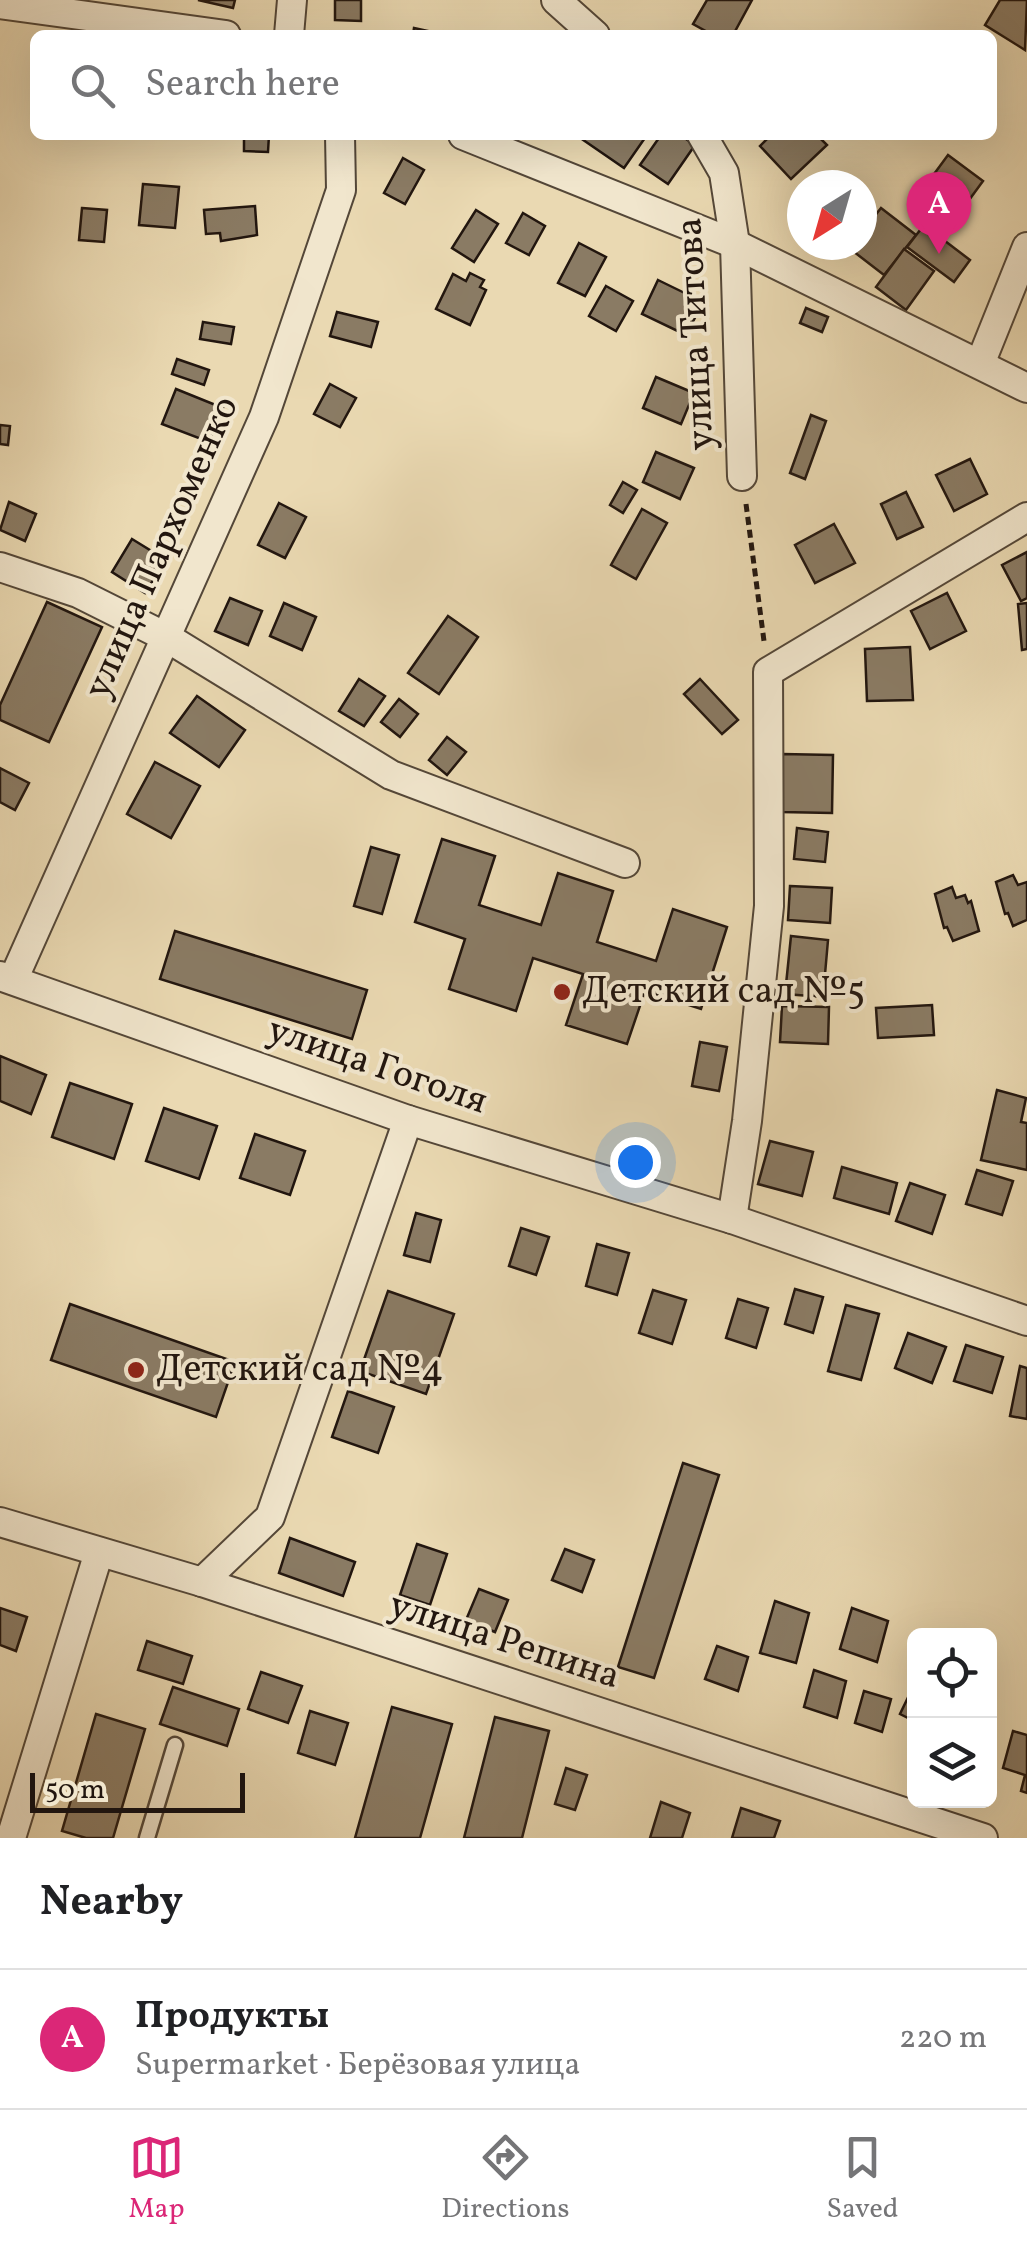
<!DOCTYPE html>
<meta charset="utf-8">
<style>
:root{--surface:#fff;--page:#f6f6f6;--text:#202124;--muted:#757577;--line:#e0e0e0;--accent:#db2777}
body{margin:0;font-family:Vollkorn,serif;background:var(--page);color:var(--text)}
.controls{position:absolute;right:30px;bottom:30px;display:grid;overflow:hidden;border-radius:15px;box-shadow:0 10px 40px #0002}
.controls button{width:90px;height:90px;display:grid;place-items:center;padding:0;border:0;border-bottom:2px solid var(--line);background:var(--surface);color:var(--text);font:50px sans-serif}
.compass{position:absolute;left:787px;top:170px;width:90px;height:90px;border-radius:50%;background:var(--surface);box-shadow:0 10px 40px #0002;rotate:217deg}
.scale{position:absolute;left:30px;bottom:25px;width:215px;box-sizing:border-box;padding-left:10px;border:5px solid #22160f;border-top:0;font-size:28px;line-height:35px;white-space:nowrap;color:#22160f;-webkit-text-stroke:8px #f1e6cd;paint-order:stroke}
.you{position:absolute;left:635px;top:1162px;width:35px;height:35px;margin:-25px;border:8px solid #fff;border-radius:50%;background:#1a73e8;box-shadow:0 0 0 15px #1a73e833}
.badge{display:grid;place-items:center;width:65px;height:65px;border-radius:50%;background:var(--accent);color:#fff;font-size:32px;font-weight:700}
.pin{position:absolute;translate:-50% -82px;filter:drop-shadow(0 2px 5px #0008)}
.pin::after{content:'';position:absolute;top:52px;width:35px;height:30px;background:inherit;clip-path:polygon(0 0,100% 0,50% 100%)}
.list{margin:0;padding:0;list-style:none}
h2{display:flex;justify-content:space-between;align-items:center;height:130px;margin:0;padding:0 40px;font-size:42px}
h2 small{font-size:32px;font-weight:400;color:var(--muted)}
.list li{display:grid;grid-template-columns:65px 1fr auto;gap:30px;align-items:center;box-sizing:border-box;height:140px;padding:0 40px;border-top:2px solid var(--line)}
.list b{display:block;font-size:38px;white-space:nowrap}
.list p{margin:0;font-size:32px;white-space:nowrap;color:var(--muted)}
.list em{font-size:32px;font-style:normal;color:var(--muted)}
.icon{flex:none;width:55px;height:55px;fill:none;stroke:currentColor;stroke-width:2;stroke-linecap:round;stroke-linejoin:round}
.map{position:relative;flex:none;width:1027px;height:1838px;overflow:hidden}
.search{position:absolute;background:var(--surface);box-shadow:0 10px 40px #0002;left:30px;right:30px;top:30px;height:110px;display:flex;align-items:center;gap:25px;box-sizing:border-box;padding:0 35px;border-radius:15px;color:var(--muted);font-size:38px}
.sheet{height:270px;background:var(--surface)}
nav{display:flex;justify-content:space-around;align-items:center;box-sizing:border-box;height:140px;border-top:2px solid var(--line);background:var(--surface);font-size:28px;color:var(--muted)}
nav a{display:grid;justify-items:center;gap:5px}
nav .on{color:var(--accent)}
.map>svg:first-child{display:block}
.building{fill:#8a7b64;stroke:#22160f;stroke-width:2.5}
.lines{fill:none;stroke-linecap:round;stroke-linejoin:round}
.lane-casing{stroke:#544738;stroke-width:19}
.street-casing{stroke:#544738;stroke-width:32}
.path{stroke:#22160f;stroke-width:5;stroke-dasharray:8 5;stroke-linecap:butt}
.lane{stroke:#f1e6cd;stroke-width:14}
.street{stroke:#f1e6cd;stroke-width:28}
.poi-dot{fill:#8f2418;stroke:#f1e6cd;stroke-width:4}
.labels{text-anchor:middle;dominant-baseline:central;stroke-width:8;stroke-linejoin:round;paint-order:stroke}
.street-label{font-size:38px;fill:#22160f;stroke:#f1e6cd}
.poi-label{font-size:38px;fill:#22160f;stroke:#f1e6cd;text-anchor:start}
</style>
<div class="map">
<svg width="1027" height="1838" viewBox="0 0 1027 1838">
<rect width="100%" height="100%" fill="#ead9b2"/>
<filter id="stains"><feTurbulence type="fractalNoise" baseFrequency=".002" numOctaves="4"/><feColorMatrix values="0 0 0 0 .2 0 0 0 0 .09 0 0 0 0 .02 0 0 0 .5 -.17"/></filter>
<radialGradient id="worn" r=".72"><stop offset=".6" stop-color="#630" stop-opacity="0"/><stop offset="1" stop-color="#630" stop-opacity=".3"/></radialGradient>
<!-- building -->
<g class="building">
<path d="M198,0h37l-2,8z"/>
<path d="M335,0h26v21l-26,-1z"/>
<path d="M707,0h45l-19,35h-20l-20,-11z"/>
<path d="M1000,0h27l-2,50 -40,-25z"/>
<path d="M414,28l32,7h-33z"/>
<path d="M244,135h25l-1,17 -24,-1z"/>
<path d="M576,135h71l-23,33z"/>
<path d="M661,135h19l15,10 -27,39 -28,-19z"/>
<path d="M771,135h46l10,10 -36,34 -31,-33z"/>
<path d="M948,155l35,26 -22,30 -35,-26z"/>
<path d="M403,158l21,12 -19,34 -21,-11z"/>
<path d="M143,184l36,3 -4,41 -36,-3z"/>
<path d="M255,206l2,29 -36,6 -1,-8 -14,1 -2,-24z"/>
<path d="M82,208l25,2 -3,32 -25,-2z"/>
<path d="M881,208l35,27 -32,40 -35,-27 13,-3v-13z"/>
<path d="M476,210l22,14 -24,38 -22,-14z"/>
<path d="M523,213l22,13 -16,29 -23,-12z"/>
<path d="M924,225l46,35 -16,22 -47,-35z"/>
<path d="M579,243l27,14 -21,39 -27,-13z"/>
<path d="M904,249l30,22 -28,39 -30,-23z"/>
<path d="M470,273l14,7 -4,7 6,3 -16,35 -34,-16 17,-35 13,7z"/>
<path d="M658,280l45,22 -17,33 -44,-21z"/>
<path d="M606,286l27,15 -17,30 -27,-15z"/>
<path d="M806,308l22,9 -6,15 -22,-9z"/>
<path d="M337,312l41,10 -7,25 -41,-11z"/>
<path d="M203,322l31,5 -3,17 -31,-5z"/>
<path d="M177,359l32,11 -5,15 -32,-11z"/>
<path d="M656,377l38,16 -13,31 -38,-16z"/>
<path d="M330,384l26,14 -16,29 -26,-13z"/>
<path d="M176,389l47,19 -14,34 -47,-18z"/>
<path d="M811,415l15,6 -21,58 -15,-6z"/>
<path d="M0,425l10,1 -2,19 -8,-1z"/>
<path d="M656,452l38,16 -14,31 -37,-17z"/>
<path d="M970,459l17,35 -33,17 -18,-36z"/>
<path d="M623,482l14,8 -14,23 -13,-8z"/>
<path d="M906,492l17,35 -26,12 -16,-35z"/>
<path d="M9,502l27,12 -11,27 -25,-11z"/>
<path d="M279,503l27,14 -21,41 -27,-13z"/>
<path d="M642,509l25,14 -31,56 -25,-14z"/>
<path d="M834,524l21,39 -40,20 -20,-38z"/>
<path d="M132,539l34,21 -21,33 -33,-21z"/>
<path d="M1027,552v46l-6,3 -19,-36z"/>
<path d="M947,593l19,38 -36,18 -19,-38z"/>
<path d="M230,598l32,13 -14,34 -33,-14z"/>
<path d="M47,602l55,25 -53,115 -49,-22v-15z"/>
<path d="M284,603l32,14 -14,33 -32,-14z"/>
<path d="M1027,603v46l-5,1 -4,-46z"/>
<path d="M448,616l30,21 -39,57 -31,-21z"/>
<path d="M910,647l3,53 -46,1 -2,-52z"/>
<path d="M359,679l26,17 -21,30 -25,-15z"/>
<path d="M700,679l38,41 -16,14 -38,-40z"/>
<path d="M197,696l48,34 -26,37 -49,-34z"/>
<path d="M399,699l19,15 -18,23 -19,-15z"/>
<path d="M447,737l19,15 -19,23 -18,-15z"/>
<path d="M782,754l51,1 -1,58 -51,-1z"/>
<path d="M155,762l45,24 -29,52 -44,-24z"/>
<path d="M0,768l29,15 -14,27 -15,-8z"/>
<path d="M797,828l31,4 -3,30 -31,-3z"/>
<path d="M442,839l53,17 -16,49 62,20 17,-52 55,18 -16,51 59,19 17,-52 54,18 -26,82 -56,-18 -18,53 -61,-19 17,-51 -50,-16 -17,53 -67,-22 16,-50 -50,-17z"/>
<path d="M371,847l28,8 -17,59 -28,-8z"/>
<path d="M1013,875l5,10 9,-3v38l-14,6 -5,-13 -3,1 -9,-32z"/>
<path d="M790,886l42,2 -2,35 -42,-3z"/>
<path d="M952,887l4,11 9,-3 3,8 3,-2 8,30 -26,10 -6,-14 -3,1 -9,-34z"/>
<path d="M175,931l192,59 -15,49 -192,-60z"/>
<path d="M791,936l37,4 -5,57 -38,-3z"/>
<path d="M932,1005l2,30 -56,3 -2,-30z"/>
<path d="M782,1006l47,1 -1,37 -48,-2z"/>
<path d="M700,1042l27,5 -8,44 -27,-5z"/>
<path d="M0,1056l46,19 -15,39 -31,-13z"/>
<path d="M70,1083l62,21 -18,55 -62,-22z"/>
<path d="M997,1090l29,8 -5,24 6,1v47l-46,-10z"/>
<path d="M164,1108l53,18 -18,53 -53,-18z"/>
<path d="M255,1134l50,17 -15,44 -50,-17z"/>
<path d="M770,1141l43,11 -11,44 -44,-12z"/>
<path d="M842,1167l55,16 -8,31 -55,-16z"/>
<path d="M977,1170l36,11 -11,34 -36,-11z"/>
<path d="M910,1183l35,12 -13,39 -36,-13z"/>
<path d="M416,1213l25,7 -11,42 -26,-7z"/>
<path d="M521,1228l28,9 -13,38 -27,-9z"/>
<path d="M597,1244l32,9 -12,42 -31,-9z"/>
<path d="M795,1289l28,8 -10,36 -28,-9z"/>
<path d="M653,1290l33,10 -14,44 -33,-11z"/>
<path d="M388,1291l66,23 -28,80 -66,-23z"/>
<path d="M738,1299l30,9 -12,40 -30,-10z"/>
<path d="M70,1304l165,58 -19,55 -165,-57z"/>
<path d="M846,1305l33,9 -18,66 -33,-9z"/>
<path d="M908,1333l38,14 -14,36 -37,-15z"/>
<path d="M966,1345l37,12 -11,36 -38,-12z"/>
<path d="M1020,1366l7,2v51l-17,-3z"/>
<path d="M348,1391l46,16 -16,46 -46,-16z"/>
<path d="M683,1463l36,12 -65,203 -36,-11z"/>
<path d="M290,1538l65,24 -12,34 -64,-23z"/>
<path d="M417,1544l30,10 -17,51 -30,-10z"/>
<path d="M565,1549l29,11 -12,32 -30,-12z"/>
<path d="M479,1589l29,11 -13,32 -29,-12z"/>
<path d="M775,1601l34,12 -13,50 -36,-10z"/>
<path d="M0,1608l27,9 -11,34 -16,-6z"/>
<path d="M852,1608l36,13 -11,41 -37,-13z"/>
<path d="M147,1641l45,15 -9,28 -45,-14z"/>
<path d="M717,1646l31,11 -10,34 -33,-12z"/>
<path d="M814,1670l32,11 -9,37 -33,-11z"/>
<path d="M261,1672l41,14 -14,37 -40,-14z"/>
<path d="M914,1685v36l-14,-7z"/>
<path d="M173,1687l66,22 -12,37 -67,-22z"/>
<path d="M864,1691l27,8 -9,33 -27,-9z"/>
<path d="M392,1707l60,17 -32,114h-65z"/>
<path d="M310,1711l38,12 -13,42 -37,-12z"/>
<path d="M96,1714l49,15 -32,109h-27l-24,-7z"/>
<path d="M495,1717l54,14 -27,107h-58z"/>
<path d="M1013,1731l14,4v58l-6,-2 4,-16 -22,-7z"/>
<path d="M566,1768l21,7 -12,35 -20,-6z"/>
<path d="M661,1802l29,11 -8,25h-32z"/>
<path d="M741,1808l39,13 -6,17h-42z"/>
</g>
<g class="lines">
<defs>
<path id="lane" d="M147,1838l28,-93"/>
<g id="street">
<path d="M556,0l39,35"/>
<path d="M0,4l226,31"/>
<path d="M289,35l3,-35"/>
<path d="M463,135l272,109 292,144"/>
<path d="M702,135l22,38 11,71 7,232"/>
<path d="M980,364l47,-117"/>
<path d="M0,567l78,26 88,44 225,138 234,88"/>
<path d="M0,976l408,144 324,99 295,102"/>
<path d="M13,980l251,-563 77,-227 -1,-55"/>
<path d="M732,1219l15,-98 22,-215 -1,-234 259,-155"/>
<path d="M0,1522l202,60 781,256"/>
<path d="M202,1582l68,-65 138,-397"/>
<path d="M11,1838l88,-286"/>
</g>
</defs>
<!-- lane casing -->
<use href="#lane" class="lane-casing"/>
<!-- street casing -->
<use href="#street" class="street-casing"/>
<!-- path -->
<path class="path" d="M746,504l18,137"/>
<!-- lane -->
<use href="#lane" class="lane"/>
<!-- street -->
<use href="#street" class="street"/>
</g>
<!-- markers -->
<g class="poi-dot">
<circle cx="562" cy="992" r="10"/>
<circle cx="136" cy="1370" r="10"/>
</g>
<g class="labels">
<!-- street labels -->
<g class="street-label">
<text transform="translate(697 334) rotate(-93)">улица Титова</text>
<text transform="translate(163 548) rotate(-66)">улица Пархоменко</text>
<text transform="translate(377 1067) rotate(19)">улица Гоголя</text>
<text transform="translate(504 1642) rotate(18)">улица Репина</text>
</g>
<!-- poi labels -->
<g class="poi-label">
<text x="582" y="992">Детский сад №5</text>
<text x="156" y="1370">Детский сад №4</text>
</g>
</g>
<rect width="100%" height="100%" filter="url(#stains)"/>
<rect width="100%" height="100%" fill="url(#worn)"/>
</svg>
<div class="controls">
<button><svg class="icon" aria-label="locate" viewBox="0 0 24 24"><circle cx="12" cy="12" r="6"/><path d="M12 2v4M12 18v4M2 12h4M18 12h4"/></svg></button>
<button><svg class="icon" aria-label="layers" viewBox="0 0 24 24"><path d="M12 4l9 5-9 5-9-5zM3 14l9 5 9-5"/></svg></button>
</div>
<svg class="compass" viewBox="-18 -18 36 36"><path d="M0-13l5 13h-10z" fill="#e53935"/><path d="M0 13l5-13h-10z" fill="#757577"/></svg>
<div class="scale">50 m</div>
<div class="you"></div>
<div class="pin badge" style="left:939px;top:254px">A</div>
<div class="search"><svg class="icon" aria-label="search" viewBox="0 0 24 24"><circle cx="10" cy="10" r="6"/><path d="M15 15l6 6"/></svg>Search here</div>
</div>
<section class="sheet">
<h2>Nearby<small></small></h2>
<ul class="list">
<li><span class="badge">A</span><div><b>Продукты</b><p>Supermarket · Берёзовая улица</p></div><em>220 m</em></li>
</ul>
</section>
<nav>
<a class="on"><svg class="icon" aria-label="map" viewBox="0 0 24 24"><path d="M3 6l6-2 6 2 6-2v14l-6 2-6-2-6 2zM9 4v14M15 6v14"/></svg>Map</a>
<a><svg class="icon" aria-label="directions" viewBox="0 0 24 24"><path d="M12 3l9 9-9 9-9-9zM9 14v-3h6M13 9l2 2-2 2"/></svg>Directions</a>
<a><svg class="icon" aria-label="saved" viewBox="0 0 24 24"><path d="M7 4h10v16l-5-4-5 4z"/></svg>Saved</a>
</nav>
